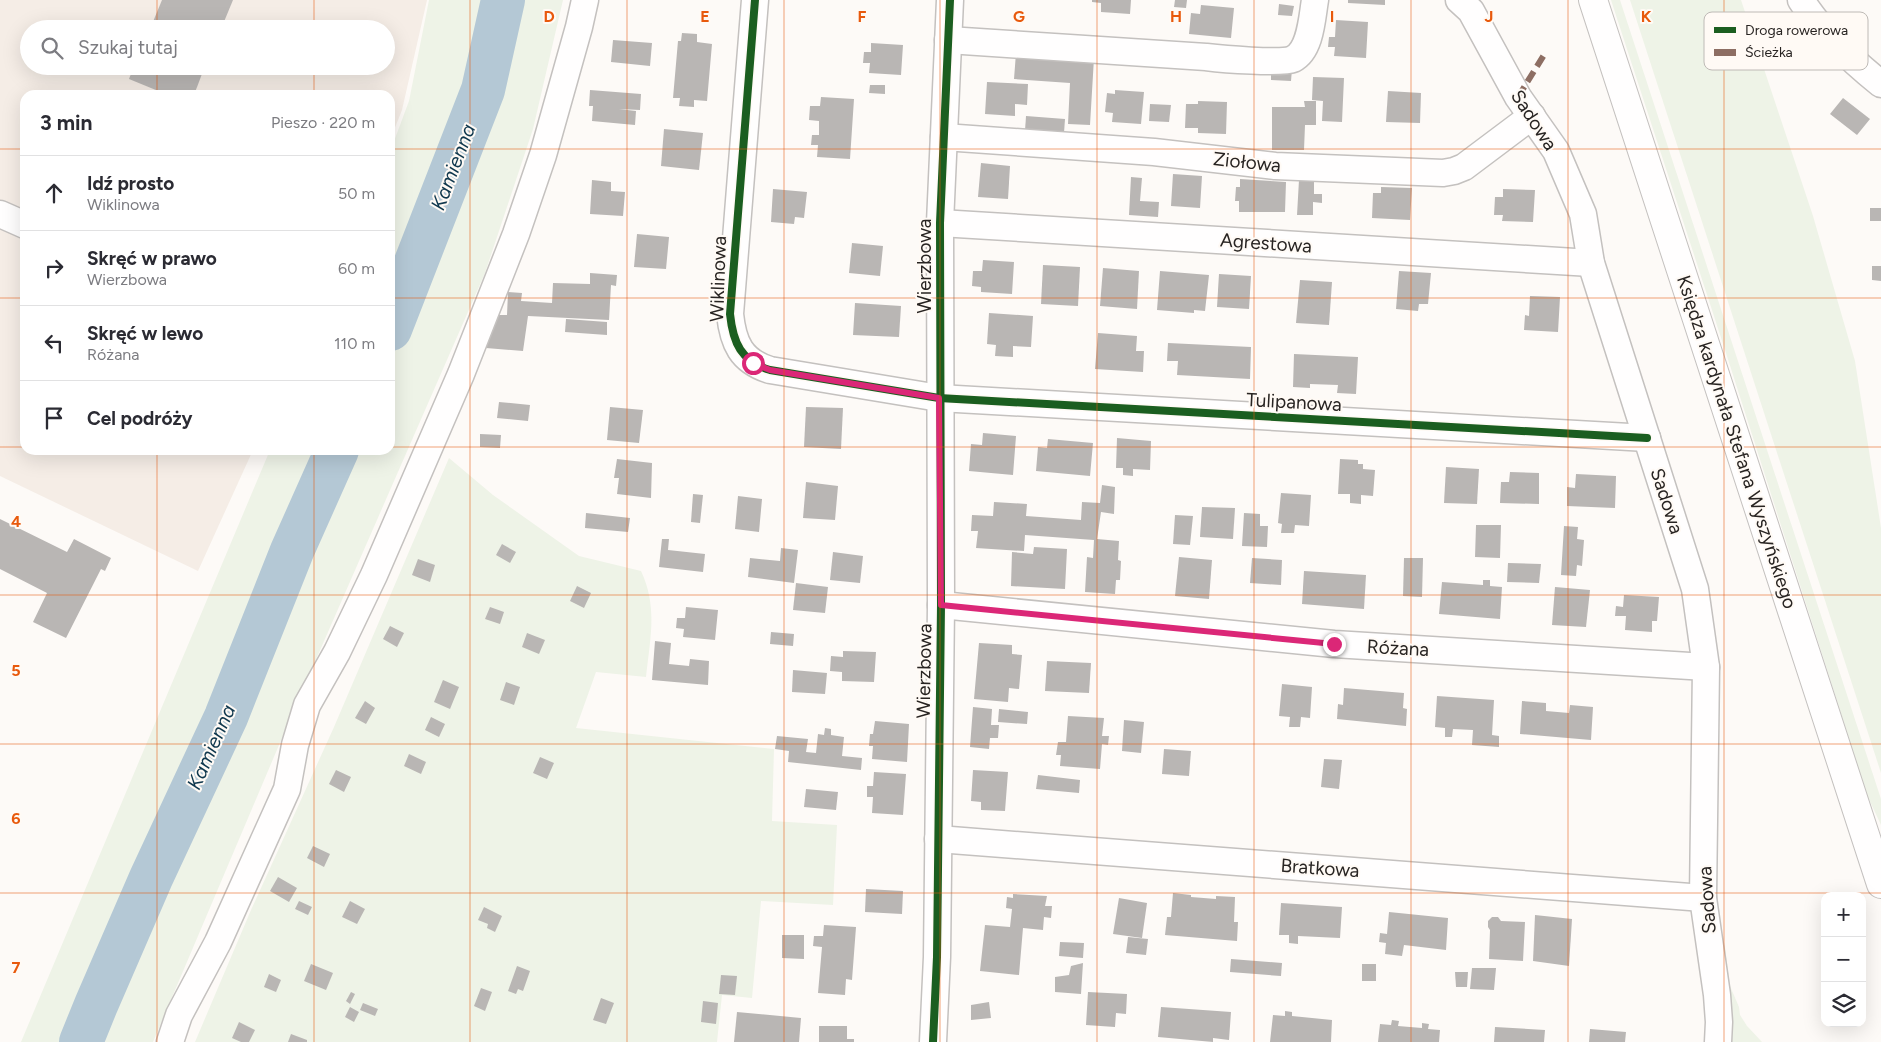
<!DOCTYPE html>
<html lang="pl">
<meta charset="utf-8">
<style>
:root{--surface:#fff;--page:#f2f2f3;--text:#2b2b33;--muted:#7c7c81;--line:#e1e1e2}
body{margin:0;font-family:Figtree,sans-serif;background:var(--page);color:var(--text)}
.controls{position:absolute;right:15px;bottom:15px;display:grid;overflow:hidden;border-radius:10px;box-shadow:0 5px 20px #0002}
.controls button{width:45px;height:45px;display:grid;place-items:center;padding:0;border:0;border-bottom:1px solid var(--line);background:var(--surface);color:var(--text);font:25px sans-serif}
.stop{position:absolute;width:15px;height:15px;margin:-11px;border:4px solid #db2777;border-radius:50%;background:#fff}
.stop.end{background:#db2777;border-color:#fff;box-shadow:0 1px 5px #0008}
.list{margin:0;padding:0;list-style:none}
h2{display:flex;justify-content:space-between;align-items:center;height:65px;margin:0;padding:0 20px;font-size:21px}
h2 small{font-size:16px;font-weight:400;color:var(--muted)}
.list li{display:grid;grid-template-columns:32px 1fr auto;gap:15px;align-items:center;box-sizing:border-box;height:75px;padding:0 20px;border-top:1px solid var(--line)}
.list b{display:block;font-size:19px;white-space:nowrap}
.list p{margin:0;font-size:16px;white-space:nowrap;color:var(--muted)}
.list em{font-size:16px;font-style:normal;color:var(--muted)}
.icon{flex:none;width:28px;height:28px;fill:none;stroke:currentColor;stroke-width:2;stroke-linecap:round;stroke-linejoin:round}
.map{position:relative;flex:none;width:1881px;height:1042px;overflow:hidden}
.search{position:absolute;background:var(--surface);box-shadow:0 5px 20px #0002;left:20px;top:20px;width:375px;height:55px;display:flex;align-items:center;gap:12px;box-sizing:border-box;padding:0 18px;border-radius:28px;color:var(--muted);font-size:19px}
.panel{position:absolute;background:var(--surface);box-shadow:0 5px 20px #0002;left:20px;top:90px;width:375px;height:365px;border-radius:15px}
.map>svg:first-child{display:block}
.built{fill:#f5ede6;fill-rule:evenodd}
.green{fill:#eef3e7}
.lines{fill:none;stroke-linecap:round;stroke-linejoin:round}
.river{stroke:#b4c8d5;stroke-width:44}
.building{fill:#b9b6b4}
.minor-casing{stroke:#c4c1bf;stroke-width:29}
.major-casing{stroke:#c4c1bf;stroke-width:30}
.minor{stroke:#fffefe;stroke-width:26}
.major{stroke:#fffefe;stroke-width:28}
.quiet{stroke:#8d6e63;stroke-width:6;stroke-dasharray:12 6;stroke-linecap:butt}
.cycleway-casing{stroke:#fffaf5;stroke-width:11}
.cycleway{stroke:#1b5e20;stroke-width:8}
.route{stroke:#db2777;stroke-width:6}
.grid{fill:none;stroke:#e8590c;stroke-width:1;stroke-opacity:0.55}
.labels{text-anchor:middle;dominant-baseline:central;stroke-width:4;stroke-linejoin:round;paint-order:stroke}
.street-label{font-size:19px;fill:#282422;stroke:#fffaf5}
.water-label{font-size:20px;font-style:italic;fill:#0f374d;stroke:#fffaf5}
.key{fill:#fffaf5;stroke:#bebab6;stroke-width:1}
.key-label{font-size:14px;fill:#282422}
.grid-label{font-size:16px;text-anchor:middle;font-weight:bold;fill:#e8590c;stroke:#fffaf5;stroke-width:4;stroke-linejoin:round;paint-order:stroke}
</style>
<div class="map">
<svg width="1881" height="1042" viewBox="0 0 1881 1042">
<rect width="100%" height="100%" fill="#fdfaf7"/>
<!-- built -->
<path class="built" d="M0,0h427l-25,110 -12,30v-45h-365v355h228l-55,121 -198,-95zM29,29h357v37h-357z"/>
<!-- green -->
<g class="green">
<path d="M429,0h134l-30,129 -48,144 -192,439 -140,330h-132l249,-592h120v-298l19,-51z"/>
<path d="M1611,0h9l261,799v26l-14,-30 -141,-442z"/>
<path d="M1630,0h111l72,216 42,145 26,167v245z"/>
<path d="M449,458l44,37 86,61 62,15c17,36 9,68 5,106l-50,-5 -20,56 198,21 -2,72 65,4 -4,80 -72,-4 -9,97 -30,-3 -5,47h-522l56,-132 83,-183z"/>
<path d="M1714,926l11,21 5,39 9,21 1,8 7,11 15,16h-38z"/>
</g>
<g class="lines">
<!-- river -->
<g class="river">
<path d="M390,329l93,-239 20,-90"/>
<path d="M81,1042l15,-37 55,-127 75,-161 66,-166 45,-101"/>
</g>
</g>
<!-- building -->
<g class="building">
<path d="M162,0h71l-12,29h-71z"/>
<path d="M1092,0h39l-1,14 -29,-2v-9l-9,-1z"/>
<path d="M1175,0h12l-1,8 -12,-1z"/>
<path d="M1348,0h37v5l-37,-2z"/>
<path d="M1279,4l15,2 -2,10 -14,-1z"/>
<path d="M1201,5l33,3 -3,30 -42,-4 2,-21 9,1z"/>
<path d="M1336,20l32,2 -2,36 -32,-2 1,-9h-7l1,-10h6z"/>
<path d="M682,33l15,1v8l15,2 -5,57 -13,-1v7l-15,-1 1,-8h-7l5,-57h3z"/>
<path d="M613,40l39,3 -2,23 -39,-4z"/>
<path d="M871,43l32,2 -2,30 -32,-2 1,-10h-7l1,-11h7z"/>
<path d="M1016,53l78,5 -4,67 -22,-1 2,-41 -56,-4z"/>
<path d="M134,66h71l-11,29h-26l-39,-16z"/>
<path d="M1271,69h21l-1,12 -20,-1z"/>
<path d="M1313,77l31,1 -2,44 -20,-1 1,-20 -11,-1z"/>
<path d="M987,82l41,2 -1,21 -12,-1v12l-30,-2z"/>
<path d="M870,85h15v9l-16,-1z"/>
<path d="M356,90l13,5h-15z"/>
<path d="M590,90l51,4 -1,16 -21,-1 17,2 -1,14 -43,-4 1,-15h-4z"/>
<path d="M1115,90l29,2 -3,32 -29,-2 1,-9 -8,-1 2,-19 8,1z"/>
<path d="M1388,91l33,2 -1,30 -34,-1z"/>
<path d="M821,97l33,2 -4,60 -33,-2 1,-12h-7l1,-10h7v-14l-10,-1 1,-14h10z"/>
<path d="M1843,98l27,21 -13,16 -27,-21z"/>
<path d="M1198,101l29,1 -1,32 -28,-1v-5h-13l1,-24h12z"/>
<path d="M1304,101h12v24h-11l-1,25h-32v-43h33z"/>
<path d="M1150,104l21,1 -2,17 -20,-1z"/>
<path d="M1026,116l39,3 -1,14 -39,-2z"/>
<path d="M664,129l39,4 -4,37 -38,-4z"/>
<path d="M981,163l29,3 -2,33 -30,-2z"/>
<path d="M1173,174l29,2 -2,32 -29,-2z"/>
<path d="M1131,177l11,1 -2,23 19,1 -1,15 -29,-2z"/>
<path d="M1240,179l46,3 -1,30h-46v-11h-4l1,-14h4z"/>
<path d="M592,180l19,2v9l14,1 -2,24 -33,-2z"/>
<path d="M1299,180h15v14h8v9l-9,-1v13h-16z"/>
<path d="M1381,187l31,1 -2,32 -38,-2 1,-25h8z"/>
<path d="M773,189l34,3 -3,26 -9,-1 -1,7 -23,-2z"/>
<path d="M1503,189l32,1 -2,32 -31,-1 1,-6h-9l1,-18h8z"/>
<rect x="1870" y="208" width="11" height="13"/>
<path d="M637,234l32,3 -3,32 -32,-2z"/>
<path d="M852,243l31,3 -3,30 -31,-3z"/>
<path d="M983,260l31,2 -2,32 -31,-2v-5l-9,-1 1,-15h9z"/>
<path d="M1043,265l37,2 -2,39 -37,-2z"/>
<path d="M1872,266h9v15l-9,-1z"/>
<path d="M1103,268l36,3 -2,38 -37,-3z"/>
<path d="M1160,271l49,4 -4,36 -11,-1v3l-37,-3z"/>
<path d="M1399,271l32,2 -3,31h-9l-1,7 -22,-2z"/>
<path d="M590,273l27,2 -1,11 -5,-1 -2,35 -81,-4 -5,35 -37,-3 12,-33h9l1,-23 14,1 -1,8 31,2 1,-20 37,1z"/>
<path d="M1219,274l32,2 -2,33 -32,-2z"/>
<path d="M1300,280l32,2 -3,43 -33,-2z"/>
<path d="M1530,296l30,1 -2,35 -34,-2 1,-15 4,1z"/>
<path d="M855,303l46,3 -2,31 -46,-2z"/>
<path d="M989,313l44,3 -2,31 -18,-1v11l-18,-1 1,-11 -9,-1z"/>
<path d="M566,319l41,3v13l-42,-3z"/>
<path d="M1098,333l39,3 -1,15h8l-1,21 -48,-3z"/>
<path d="M1168,343l83,4 -1,32 -73,-4 1,-14h-11z"/>
<path d="M1294,354l64,3 -2,37 -19,-1 1,-8 -28,-1v4l-17,-1z"/>
<path d="M499,402l31,3 -2,16 -31,-3z"/>
<path d="M610,407l33,3 -4,33 -32,-3z"/>
<path d="M806,407l37,1 -2,41 -37,-2z"/>
<path d="M983,433l33,3 -3,39 -44,-4 2,-27 11,1z"/>
<path d="M480,434l21,1 -1,13 -20,-1z"/>
<path d="M1117,438l34,3 -1,29 -17,-1v7l-10,-1v-7h-7z"/>
<path d="M1048,439l45,4 -3,33 -54,-5 2,-24 9,1z"/>
<path d="M617,459l35,4 -1,35 -34,-4 2,-16h-5z"/>
<path d="M1340,459l18,1v4h5v5l12,1 -2,26 -12,-1v9l-11,-1v-9h-12z"/>
<path d="M1446,467l33,2 -2,35 -33,-1z"/>
<path d="M1510,472l29,1v31l-39,-1 1,-21h8z"/>
<path d="M1576,474l40,2 -1,32 -48,-2v-19l8,1z"/>
<path d="M806,482l32,4 -3,34 -32,-2z"/>
<path d="M1102,485l13,2 -1,27 -13,-2 -4,27 22,2 -1,19 3,1 -1,19h-4l-1,14 -30,-2 2,-35 6,1 1,-18 -69,-5 -1,16 -48,-3 2,-17h-7l1,-16 21,1 1,-14 33,2 -1,12 55,4 1,-18 18,1z"/>
<path d="M1281,493l30,2 -2,31 -14,-1 -1,8h-13l1,-9 -4,-1z"/>
<path d="M693,494l10,1 -3,28 -9,-1z"/>
<path d="M738,496l24,3 -3,33 -24,-3z"/>
<path d="M1202,507l33,1 -2,31 -33,-2z"/>
<path d="M586,513l44,5 -2,14 -43,-4z"/>
<path d="M1244,513l16,1v12h8l-1,21 -25,-1z"/>
<path d="M1175,515l18,1 -3,29 -17,-1z"/>
<path d="M0,519l67,33 7,-13 37,19 -6,13 -4,-2 -35,69 -33,-16 14,-29 -47,-24z"/>
<path d="M1476,525h25l-1,33 -25,-1z"/>
<path d="M1564,526l14,1 -1,12 7,1 -2,26 -5,-1 -1,11 -15,-1z"/>
<path d="M662,539h7l-1,11 37,4 -2,18 -44,-5z"/>
<path d="M502,544l14,8 -6,11 -14,-8z"/>
<path d="M1034,547l33,2 -2,40 -54,-3 1,-34 21,2z"/>
<path d="M781,548l17,2 -4,33 -46,-6 2,-19 30,3z"/>
<path d="M833,552l30,4 -3,27 -30,-3z"/>
<path d="M1179,557l33,3 -3,39 -34,-3z"/>
<path d="M1252,558l30,2 -1,25 -31,-2z"/>
<path d="M1404,558h19l-1,39 -19,-1z"/>
<path d="M418,559l17,6 -5,17 -18,-7z"/>
<path d="M1508,563l33,1 -2,19 -32,-1z"/>
<path d="M1304,571l62,4 -2,34 -62,-5z"/>
<path d="M1483,580h7v6l12,1 -2,32 -61,-5 3,-32 41,3z"/>
<path d="M796,583l32,4 -3,26 -32,-3z"/>
<path d="M577,586l14,7 -7,15 -14,-7z"/>
<path d="M1555,587l35,3 -4,37 -34,-2z"/>
<path d="M1624,595l35,2 -2,24h-5v11l-27,-2 1,-14h-11l1,-10 7,1z"/>
<path d="M490,607l14,5 -4,12 -15,-5z"/>
<path d="M686,607l32,3 -3,30 -32,-3 1,-8 -8,-1 1,-10h8z"/>
<path d="M390,626l14,7 -7,14 -14,-8z"/>
<path d="M771,632l23,2 -1,12 -23,-2z"/>
<path d="M527,633l18,7 -6,14 -17,-7z"/>
<path d="M655,641l16,2 -2,21 20,2 1,-7 19,2 -1,24 -56,-5z"/>
<path d="M979,643l33,2v9l10,1 -3,34 -10,-1 -1,14 -34,-3z"/>
<path d="M843,651l33,1 -2,30 -32,-1v-9l-12,-1 1,-15 12,1z"/>
<path d="M1047,661l44,2 -2,30 -44,-2z"/>
<path d="M793,670l34,3 -2,21 -33,-2z"/>
<path d="M443,680l16,7 -9,22 -16,-7z"/>
<path d="M506,682l14,5 -6,18 -14,-5z"/>
<path d="M1282,684l30,3 -2,31 -9,-1 -1,10h-11l1,-10 -11,-1z"/>
<path d="M1344,688l60,5 -1,15 4,1 -1,17 -69,-7 1,-15 5,1z"/>
<path d="M1437,696l57,4 -2,35 7,1v11l-27,-2 1,-15 -20,-1 -1,8h-7v-9l-10,-1z"/>
<path d="M365,701l10,7 -9,16 -11,-6z"/>
<path d="M1522,701l24,2v8l23,2 1,-8 23,2 -2,33 -71,-6z"/>
<path d="M973,707l19,2 -1,16h8l-1,13h-8l-1,11 -19,-2z"/>
<path d="M999,709l29,3 -1,12 -29,-2z"/>
<path d="M1068,716l36,2 -2,18h7l-1,9 -6,-1 -2,25 -40,-3 1,-11h-5l2,-13h8z"/>
<path d="M431,717l14,7 -6,13 -14,-7z"/>
<path d="M1124,720l20,2 -3,31 -19,-2z"/>
<path d="M875,721l34,3 -2,38 -35,-3 1,-13h-4l1,-12h3z"/>
<path d="M825,728l6,1v6l13,2 -2,19 20,2 -1,12 -73,-8 1,-11 -14,-2 2,-13 31,3 -2,13 10,1 2,-19 6,1z"/>
<path d="M1164,749l27,2 -2,25 -27,-2z"/>
<path d="M409,754l17,8 -5,12 -17,-8z"/>
<path d="M540,757l14,6 -7,16 -14,-6z"/>
<path d="M1324,759l18,1 -3,29 -18,-2z"/>
<path d="M336,770l15,7 -7,15 -15,-8z"/>
<path d="M973,770l35,2 -3,39 -24,-1v-8l-10,-1z"/>
<path d="M874,772l32,2 -3,41 -31,-2 1,-16h-6v-11h6z"/>
<path d="M1038,775l42,5 -1,13 -43,-4z"/>
<path d="M806,789l32,3 -2,18 -32,-3z"/>
<path d="M313,846l17,8 -6,13 -17,-9z"/>
<path d="M278,877l19,11 -8,14 -19,-11z"/>
<path d="M866,889l37,2 -1,23 -37,-2z"/>
<path d="M1173,893l18,2v2l25,2v-3l19,1 -1,25h4l-1,19 -72,-6 2,-18h4z"/>
<path d="M1013,894l34,2 -2,10h7l-1,12 -7,-1 -1,13 -20,-2 -4,47 -39,-4 5,-46 25,2 2,-18 -6,-1 1,-11 6,1z"/>
<path d="M1119,898l28,5 -5,35 -29,-4z"/>
<path d="M299,901l13,6 -4,8 -13,-6z"/>
<path d="M350,901l15,8 -8,15 -15,-7z"/>
<path d="M1281,903l61,4 -2,31 -42,-2v8l-9,-1v-8h-10z"/>
<path d="M484,907l18,9 -7,16 -8,-4 1,-4 -10,-4z"/>
<path d="M1389,912l59,6 -2,32 -42,-5 -2,11 -17,-2 1,-11 -7,-1 1,-9 7,1z"/>
<path d="M1535,915l37,4 -3,47 -36,-5z"/>
<path d="M1492,917h6l3,4 24,1 -2,39 -34,-2 1,-29 -2,-3v-6z"/>
<path d="M824,925l32,2 -4,53 -6,-1 -1,16 -27,-2 4,-46 -9,-1 1,-10h9z"/>
<path d="M782,935h22v24l-22,-1z"/>
<path d="M1128,937l20,2 -2,16 -20,-2z"/>
<path d="M1060,942l24,1 -1,15 -24,-2z"/>
<path d="M1231,959l51,4 -1,13 -51,-4z"/>
<path d="M1083,963l-2,31 -26,-2v-15l14,-2 2,-9z"/>
<path d="M311,964l22,9 -7,17 -22,-9z"/>
<rect x="1362" y="964" width="14" height="17"/>
<path d="M517,966l13,5 -7,20 -5,-2 -2,5 -8,-3z"/>
<path d="M1472,968h24l-2,22 -24,-1z"/>
<path d="M1455,972h13l-1,15h-11z"/>
<path d="M269,974l12,6 -5,12 -12,-5z"/>
<path d="M721,975l16,1 -2,19 -16,-1z"/>
<path d="M481,988l11,4 -7,19 -11,-5z"/>
<path d="M351,992l4,2 -5,10 -4,-3z"/>
<path d="M1088,992l39,2 -1,20 -10,-1 -1,14 -29,-2z"/>
<path d="M601,998l13,5 -8,21 -13,-4z"/>
<path d="M703,1001l15,2 -2,21 -15,-2z"/>
<path d="M989,1002l2,16 -20,2v-15z"/>
<path d="M363,1003l15,6 -3,7 -15,-6z"/>
<path d="M350,1007l9,5 -5,10 -9,-5z"/>
<path d="M1161,1007l70,5 -2,28 -16,-2v4l-55,-5z"/>
<path d="M1285,1011l7,1v4l40,4 -1,22h-61l3,-27 12,1z"/>
<path d="M737,1012l64,6 -2,24h-65z"/>
<path d="M1392,1020l7,1 -1,5 24,2v-5l7,1 -1,5 12,1 -1,12h-61l2,-18 11,1z"/>
<path d="M239,1022l16,8 -6,12h-8l-9,-4z"/>
<path d="M819,1026h28v13h7v3h-35z"/>
<path d="M1495,1027l50,3 -1,12h-50z"/>
<path d="M1590,1029l36,3 -1,10h-36z"/>
<path d="M291,1034l16,6v2h-19z"/>
</g>
<g class="lines">
<defs>
<g id="minor">
<path d="M755,0l-25,314c3,29 11,47 40,56l169,28 708,40"/>
<path d="M1459,0l12,11 47,86 38,54 27,63 8,49 104,326 11,78 -3,231 14,97 2,27 -1,20"/>
<path d="M1801,0c21,33 50,60 80,84"/>
<path d="M948,40c86,6 172,11 258,17 16,2 76,7 87,2 18,-9 19,-42 22,-59"/>
<path d="M944,137l210,15 121,14 168,7 11,-2 10,-4 68,-51"/>
<path d="M0,214l25,11"/>
<path d="M940,223l651,40"/>
<path d="M941,605l393,39 372,23"/>
<path d="M938,839l765,59"/>
<path d="M170,1042l9,-27 39,-73 69,-153 8,-44 12,-40 30,-53 37,-77 87,-201 55,-140 27,-79 36,-128 6,-27"/>
<path d="M933,1042l4,-85 4,-352 -1,-382 10,-223"/>
</g>
<path id="major" d="M1593,0l288,884"/>
</defs>
<!-- minor casing -->
<use href="#minor" class="minor-casing"/>
<!-- major casing -->
<use href="#major" class="major-casing"/>
<!-- minor -->
<use href="#minor" class="minor"/>
<!-- major -->
<use href="#major" class="major"/>
<!-- quiet -->
<path class="quiet" d="M1518,97l26,-42"/>
<defs>
<g id="cycleway">
<path d="M755,0l-25,314c3,29 11,47 40,56l169,28 708,40"/>
<path d="M933,1042l4,-85 4,-352 -1,-382 10,-223"/>
</g>
</defs>
<!-- cycleway casing -->
<use href="#cycleway" class="cycleway-casing"/>
<!-- cycleway -->
<use href="#cycleway" class="cycleway"/>
</g>
<g class="lines">
<!-- route -->
<path class="route" d="M753,363l17,7 169,28 2,207 393,39"/>
</g>
<!-- grid -->
<path class="grid" d="M157,0v29M314,0v29M470,0v1042M627,0v1042M784,0v1042M940,0v1042M1097,0v1042M1254,0v1042M1411,0v1042M1568,0v1042M1724,0v1042M157,66v29M314,66v29M0,149h25M390,149h1491M0,298h25M390,298h1491M0,447h25M390,447h1491M157,450v592M314,450v592M0,595h1881M0,744h1881M0,893h1881"/>
<g class="labels">
<!-- street labels -->
<g class="street-label">
<text transform="translate(1534 120) rotate(57)">Sadowa</text>
<text transform="translate(1247 162) rotate(6)">Ziołowa</text>
<text transform="translate(1266 243) rotate(4)">Agrestowa</text>
<text transform="translate(924 266) rotate(-90)">Wierzbowa</text>
<text transform="translate(718 279) rotate(-88)">Wiklinowa</text>
<text transform="translate(1294 402) rotate(3)">Tulipanowa</text>
<text transform="translate(1737 442) rotate(72)">Księdza kardynała Stefana Wyszyńskiego</text>
<text transform="translate(1667 501) rotate(72)">Sadowa</text>
<text transform="translate(1398 648) rotate(3)">Różana</text>
<text transform="translate(924 671) rotate(-89)">Wierzbowa</text>
<text transform="translate(1320 868) rotate(4)">Bratkowa</text>
<text transform="translate(1707 900) rotate(-94)">Sadowa</text>
</g>
<!-- water labels -->
<g class="water-label">
<text transform="translate(453 167) rotate(-69)">Kamienna</text>
<text transform="translate(211 747) rotate(-66)">Kamienna</text>
</g>
</g>
<!-- legend -->
<rect x="1704" y="12" width="164" height="58" rx="8" class="key"/>
<rect x="1714" y="27" width="22" height="6" fill="#1b5e20"/>
<rect x="1714" y="49" width="22" height="7" fill="#8d6e63"/>
<g class="key-label">
<text x="1745" y="35">Droga rowerowa</text>
<text x="1745" y="57">Ścieżka</text>
</g>
<g class="grid-label">
<text x="549" y="22">D</text>
<text x="705" y="22">E</text>
<text x="862" y="22">F</text>
<text x="1019" y="22">G</text>
<text x="1176" y="22">H</text>
<text x="1332" y="22">I</text>
<text x="1489" y="22">J</text>
<text x="1646" y="22">K</text>
<text x="16" y="527">4</text>
<text x="16" y="676">5</text>
<text x="16" y="824">6</text>
<text x="16" y="973">7</text>
</g>
</svg>
<div class="controls">
<button>+</button>
<button>−</button>
<button><svg class="icon" aria-label="layers" viewBox="0 0 24 24"><path d="M12 4l9 5-9 5-9-5zM3 14l9 5 9-5"/></svg></button>
</div>
<div class="stop" style="left:753px;top:363px"></div>
<div class="stop end" style="left:1334px;top:644px"></div>
<div class="search"><svg class="icon" aria-label="search" viewBox="0 0 24 24"><circle cx="10" cy="10" r="6"/><path d="M15 15l6 6"/></svg>Szukaj tutaj</div>
<section class="panel">
<h2>3 min<small>Pieszo · 220 m</small></h2>
<ul class="list">
<li><svg class="icon" aria-label="ahead" viewBox="0 0 24 24"><path d="M12 20V5M6 11l6-6 6 6"/></svg><div><b>Idź prosto</b><p>Wiklinowa</p></div><em>50 m</em></li>
<li><svg class="icon" aria-label="right" viewBox="0 0 24 24"><path d="M7 20v-9h11M14 6l5 5-5 5"/></svg><div><b>Skręć w prawo</b><p>Wierzbowa</p></div><em>60 m</em></li>
<li><svg class="icon" aria-label="left" viewBox="0 0 24 24"><path d="M17 20v-9H6M10 6l-5 5 5 5"/></svg><div><b>Skręć w lewo</b><p>Różana</p></div><em>110 m</em></li>
<li><svg class="icon" aria-label="arrive" viewBox="0 0 24 24"><path d="M6 21V4h12l-3 4 3 4H6"/></svg><div><b>Cel podróży</b></div></li>
</ul>
</section>
</div>
